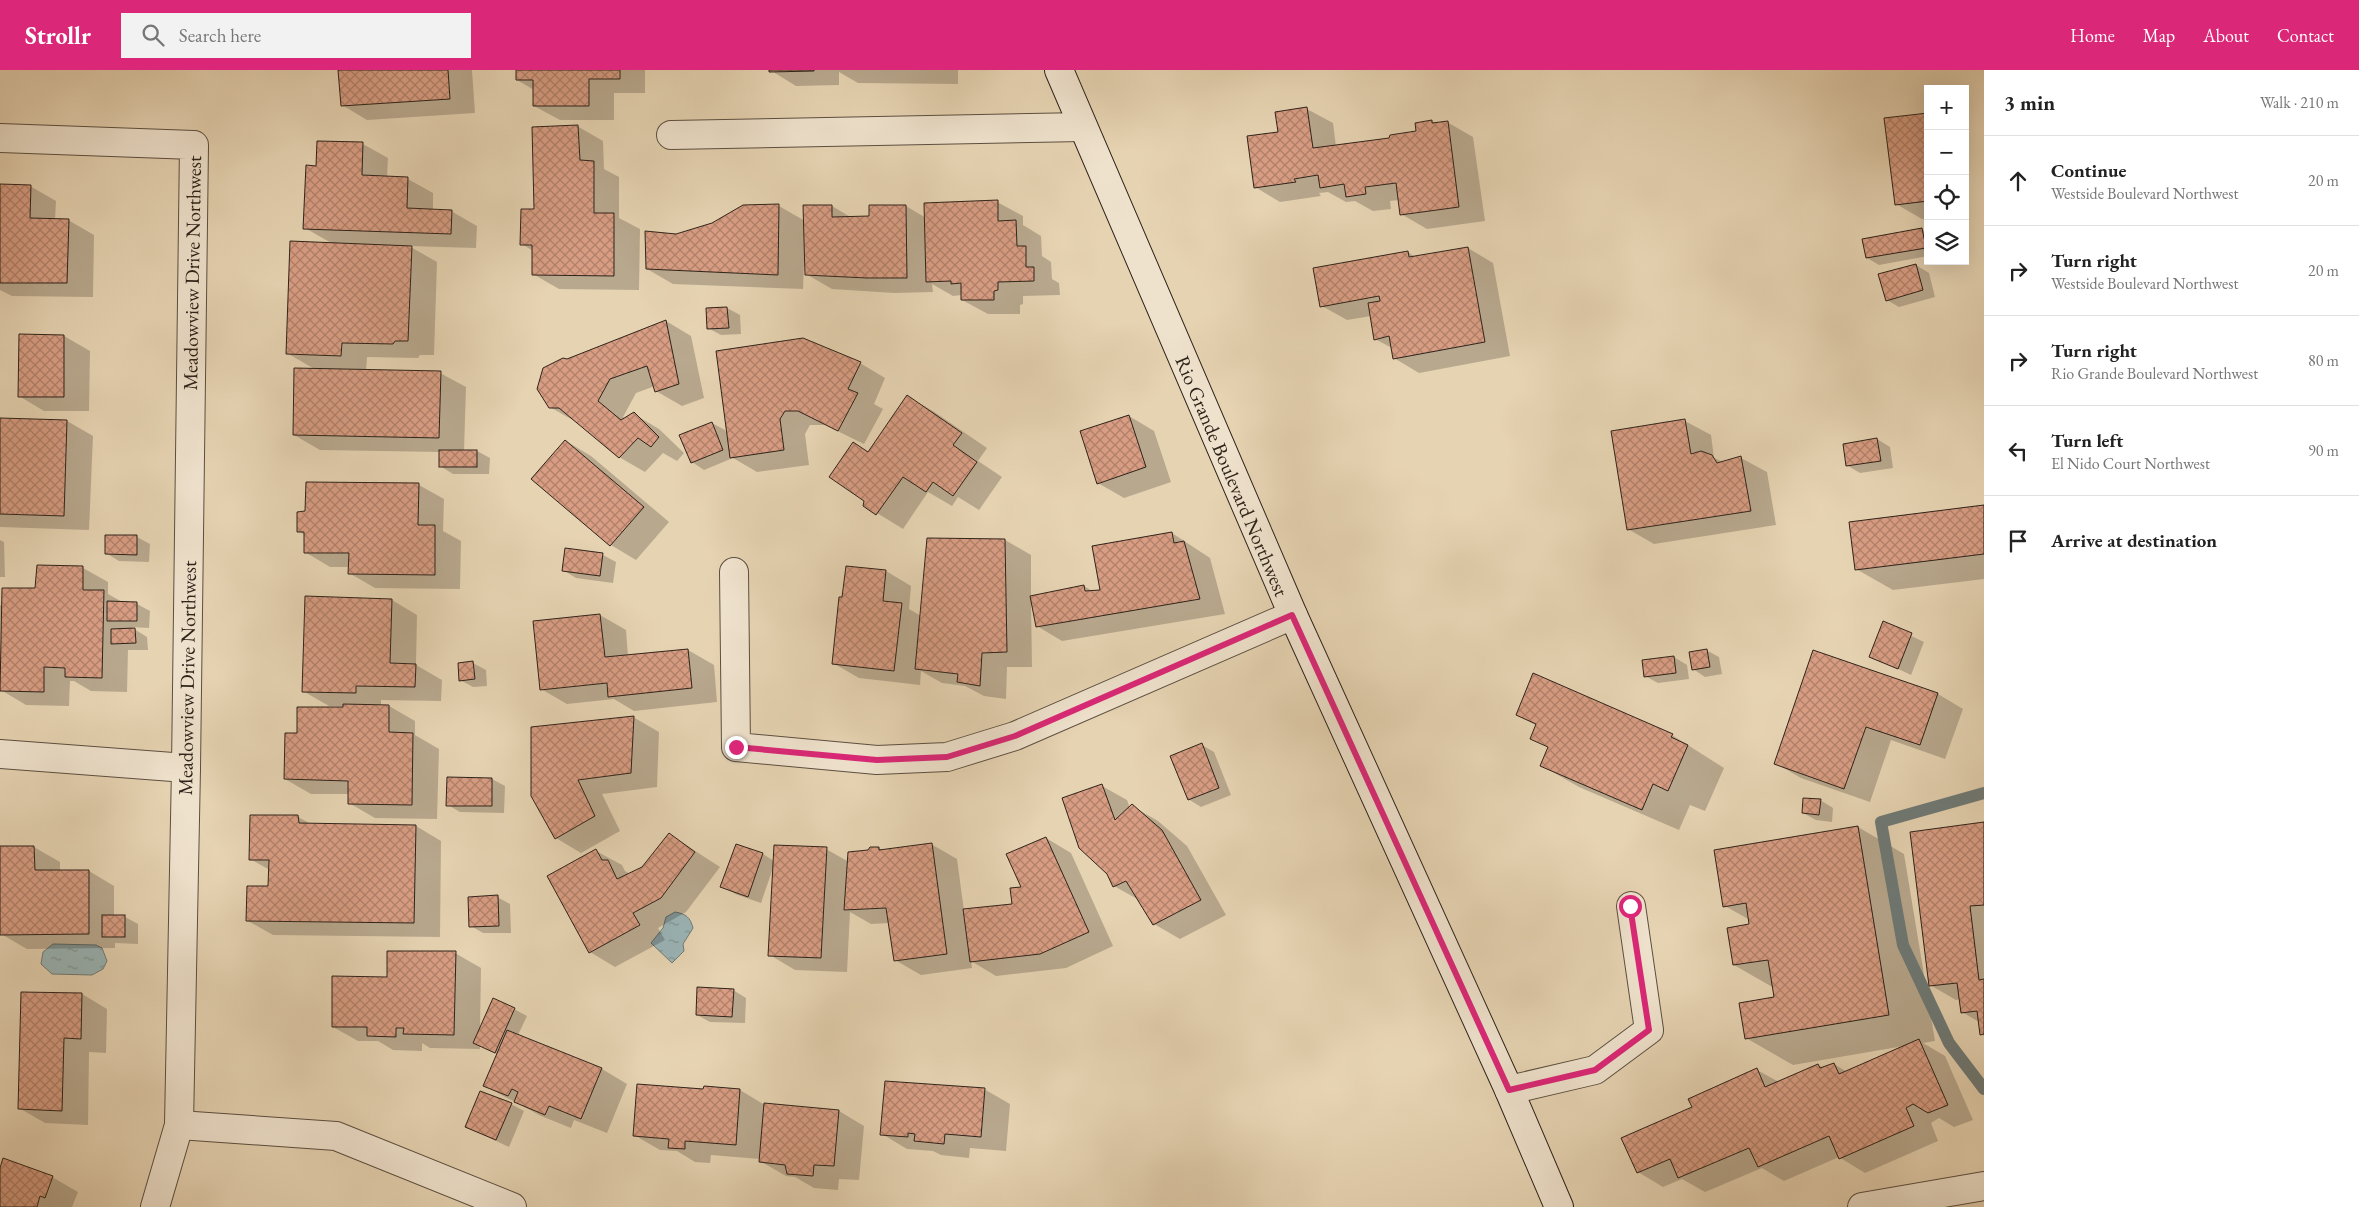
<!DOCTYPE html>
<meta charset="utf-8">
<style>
:root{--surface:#fff;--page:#f2f2f2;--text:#222;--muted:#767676;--line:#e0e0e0;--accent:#db2777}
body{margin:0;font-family:"EB Garamond",serif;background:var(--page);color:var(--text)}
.controls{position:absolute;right:15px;top:15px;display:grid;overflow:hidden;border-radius:0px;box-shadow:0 5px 20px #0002}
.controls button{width:45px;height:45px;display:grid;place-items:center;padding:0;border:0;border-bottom:1px solid var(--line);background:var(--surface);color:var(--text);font:25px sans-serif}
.stop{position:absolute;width:15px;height:15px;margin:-11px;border:4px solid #db2777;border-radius:50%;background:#fff}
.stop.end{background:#db2777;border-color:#fff;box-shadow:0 1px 5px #0008}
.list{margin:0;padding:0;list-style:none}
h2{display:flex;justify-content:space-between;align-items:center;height:65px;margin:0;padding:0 20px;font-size:21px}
h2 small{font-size:16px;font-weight:400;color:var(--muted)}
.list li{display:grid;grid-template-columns:32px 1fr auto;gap:15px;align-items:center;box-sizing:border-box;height:90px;padding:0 20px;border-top:1px solid var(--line)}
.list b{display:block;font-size:19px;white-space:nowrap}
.list p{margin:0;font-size:16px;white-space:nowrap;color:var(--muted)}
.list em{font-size:16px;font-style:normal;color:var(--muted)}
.icon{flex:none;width:28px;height:28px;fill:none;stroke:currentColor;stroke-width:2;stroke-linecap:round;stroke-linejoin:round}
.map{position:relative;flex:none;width:1984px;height:1137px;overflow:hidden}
header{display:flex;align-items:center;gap:30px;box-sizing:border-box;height:70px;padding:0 25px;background:var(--accent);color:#fff}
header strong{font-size:24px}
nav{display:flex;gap:28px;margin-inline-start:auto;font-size:18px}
.search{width:350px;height:45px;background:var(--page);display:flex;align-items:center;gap:12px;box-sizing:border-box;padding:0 18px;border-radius:0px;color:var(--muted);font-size:19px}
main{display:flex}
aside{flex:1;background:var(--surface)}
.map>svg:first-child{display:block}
.water{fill:url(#water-ripples);stroke:#6f7b78}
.shadow{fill:#0003}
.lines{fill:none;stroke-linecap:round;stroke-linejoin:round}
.stream{stroke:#6f7b78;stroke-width:12}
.building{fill:url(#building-cross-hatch);stroke:#2e231a}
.street-casing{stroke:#5c4f40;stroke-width:30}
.secondary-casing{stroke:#2e231a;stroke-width:30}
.street{stroke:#efe2cd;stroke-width:28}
.secondary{stroke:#efe2cd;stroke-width:28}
.route{stroke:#db2777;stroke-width:6}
.labels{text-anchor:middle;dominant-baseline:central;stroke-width:5;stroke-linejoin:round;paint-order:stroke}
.street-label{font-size:20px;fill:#2e231a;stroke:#efe2cd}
</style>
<header>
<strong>Strollr</strong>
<div class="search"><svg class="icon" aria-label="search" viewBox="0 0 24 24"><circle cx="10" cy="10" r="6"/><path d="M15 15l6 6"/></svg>Search here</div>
<nav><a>Home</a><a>Map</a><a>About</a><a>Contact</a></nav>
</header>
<main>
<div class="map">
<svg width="1984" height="1137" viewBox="0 0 1984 1137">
<defs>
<pattern id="water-ripples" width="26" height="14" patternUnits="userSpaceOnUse" patternTransform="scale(1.25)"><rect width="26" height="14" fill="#9ab5b7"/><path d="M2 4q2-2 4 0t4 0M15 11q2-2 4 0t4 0" fill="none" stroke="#7e9394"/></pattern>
<pattern id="building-cross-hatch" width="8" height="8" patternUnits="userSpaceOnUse" patternTransform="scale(1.25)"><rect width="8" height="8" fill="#d89d83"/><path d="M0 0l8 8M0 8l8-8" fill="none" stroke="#b0806a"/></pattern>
</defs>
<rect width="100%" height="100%" fill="#e6d3b2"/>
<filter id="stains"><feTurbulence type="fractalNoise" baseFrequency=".004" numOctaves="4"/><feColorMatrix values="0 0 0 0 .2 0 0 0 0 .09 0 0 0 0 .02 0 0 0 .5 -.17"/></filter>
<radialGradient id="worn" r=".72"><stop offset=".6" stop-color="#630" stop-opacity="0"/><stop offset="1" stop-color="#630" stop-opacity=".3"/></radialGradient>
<!-- water -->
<g class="water">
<path d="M675,842c11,2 15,5 18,16l-10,16 1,7 -12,12 -21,-20 12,-15 3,-11z"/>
<path d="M53,874l43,1 6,3 5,13 -4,8 -11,6 -40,-1 -11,-10 2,-12z"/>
</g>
<!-- shadow -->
<g class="shadow">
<path d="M339,0h133l3,43 -108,7 -25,-15z"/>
<path d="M517,0h128v23h-31v27h-54l-26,-14v-16l-17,-10z"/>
<path d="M770,0h188v14l-100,-1 -19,-11v13l-43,1z"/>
<path d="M1307,39l26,14 3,24 54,-7 28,-8 14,-11 4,3 11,-2 26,15 12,84 -58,8 -26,-15 -2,-14 -9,1 1,8 -18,2 -18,-10 -9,1 -18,-10 -9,1 2,3 -41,6 -25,-15 24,-54z"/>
<path d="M1928,44v105h-6l-26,-15z"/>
<path d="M577,56l26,15 1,28 15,8v41l21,11 -1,61 -80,-1 -26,-15v-23l-11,-7 13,-34z"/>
<path d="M363,74l25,14 -1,20 21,1 25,14v17l18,1 26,15 -1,22 -67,-2 28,16 -3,93h-14l-2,3 -51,-1 -1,14 74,2 26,14 -2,64h13l13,7 -1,16h-36l-13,-8v-14l-120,-2 -26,-15 22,-65 -29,-17 46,-109 -28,-16 12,-61z"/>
<path d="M0,116h30l26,15 -1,19h13l26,15 -1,62 -81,-1 -12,-6z"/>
<path d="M997,132l26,14v9l18,11 1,20 9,6 1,17 7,4 1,12 -37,1v8l-3,1v9h-32l-26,-14v-5l-9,1 -21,-12 1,8 -39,1 -62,-4 -26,-15v-11h-2l-1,26 -130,-5 -26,-15 29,-34 103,-29 26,15 27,-15 20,12 18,-1 36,-11 20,12z"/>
<path d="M1922,160l6,3v23l-49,9 -12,-7z"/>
<path d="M1468,178l25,15 17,93 -91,17 -25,-15 -2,-10 -17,-9 -4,-23 -24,4 -25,-14 86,-54 7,5z"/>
<path d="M1916,195l13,8 6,24 -36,10 -12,-7z"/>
<path d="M727,238l13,7 1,19 -20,1 -13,-7z"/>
<path d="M666,251l25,15 13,62 -22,8 -26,-15 -1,-5 -19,7 -13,24 3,2 8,-5 25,15 25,24 -7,8 -14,-8 -18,19 -26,-15 -43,-35 -26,-15 17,-47z"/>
<path d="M20,265l44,1 26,15 -1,60h-45l-25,-15z"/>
<path d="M860,293l25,15 -11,26 9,5 -19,35 -39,-19h-15l-5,9 4,31 -52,7 -24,-14 -29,12 -12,-8 20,-39 13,7 3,8z"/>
<path d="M908,327l25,14 54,37 -9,13 24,16 -23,33 -21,-13 -6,9 -24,-14 -25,37 -39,-24 1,-4 -12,-57 16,8z"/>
<path d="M1129,346l25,15 17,51 -47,16 -26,-15z"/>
<path d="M0,349l67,2 26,15 -4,94 -89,-3z"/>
<path d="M1685,351l26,14 3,23 9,4 18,-4 26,14 9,53 -122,19 -26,-15z"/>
<path d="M1877,369l13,8 3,21 -33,5 -12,-7z"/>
<path d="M566,371l25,15 78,66 -33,38 -25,-15 -78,-66z"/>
<path d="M419,415l25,14 -1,32 18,10 -1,48 -85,-1 -26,-15 1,-6h-20l-25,-15v-17l-7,-4z"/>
<path d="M1984,437v72l-91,11 -37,-21z"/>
<path d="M1172,463l38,25 15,56 -163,27 -25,-15 -6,-23 1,64h-25l-1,32 -22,-3 -19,-10 -23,-3 -21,-12 -1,14 -61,-7 -26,-15 53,-92 25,15 -2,23 12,7 84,-76 26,15v42l53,-11 10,6 8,-1z"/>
<path d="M137,467l13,7 -1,18 -30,-1 -13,-8z"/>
<path d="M0,470l4,2 1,35h-5z"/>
<path d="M566,480l37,5 13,7 -3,21 -37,-5 -13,-8z"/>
<path d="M83,498l25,14v12l16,9 13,1 13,7 -1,17 -18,-1 16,10 1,13h-20l-1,42 -36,-1 -17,-10h-4l-1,25 -43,-1 -25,-15 -1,-85 3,2z"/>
<path d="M392,530l25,15 -1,50 26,15 -1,21 -60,-1v6h8l26,15v14l24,14 -2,70 -62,-1 -26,-15v-9h-38l-26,-15 13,-44 46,-26 1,-3h-16l-26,-15z"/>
<path d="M600,545l26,15 2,26 60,-6 26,15 3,37 -83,9 -20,-12 -47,5 -26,-15 -7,-67z"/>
<path d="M1884,553l40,19 -13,33 -40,-19z"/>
<path d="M1706,580l13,7 3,17 -17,3 -12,-8z"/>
<path d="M1814,581l124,43 25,15 -18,50 -54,-19 -21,62 -69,-24 -26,-15z"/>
<path d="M1674,587l13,8 2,14 -31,4 -13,-7z"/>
<path d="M473,593l13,7 1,16 -14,1 -13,-7z"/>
<path d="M1534,605l138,60 52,33 -19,43 -15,-6 -11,25 -100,-43 -37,-21 7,-18 -18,-10 6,-12 -20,-11z"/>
<path d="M633,647l26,15 -2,55 -55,7 18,37 -39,22 -25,-15 -24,-42z"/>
<path d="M1202,675l12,7 17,43 -30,12 -13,-8z"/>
<path d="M492,709l13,7 -1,27 -44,-1 -12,-7z"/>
<path d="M1102,716l25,14 3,8 2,-2 26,15 29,25 39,69 -46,24 -26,-15 -15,-24 -25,-14z"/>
<path d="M1820,730l13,8 -1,14 -16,-2 -13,-7z"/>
<path d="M298,747l13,7 105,2 25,15 -1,96 -167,-2 -25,-14 22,-34v-17l-20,-11z"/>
<path d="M1984,753v213l-3,-2 -2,-12 -17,-10 -1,-13 -5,1 -26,-15z"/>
<path d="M1858,757l46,27 31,187 -12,2 22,13 28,64 -19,7 -15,-9 -8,5 7,18 -73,32 -26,-16 -55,24 -22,-13 -57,24 -23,-13 -19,8 -25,-15 56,-64 63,-38 22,12 39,-17 6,3 10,-4 13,8 57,-26 -111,19 -47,-27 30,-40 -2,-10 -40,-23 17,-40 -1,-5 -25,-14z"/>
<path d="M669,764l51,33 -34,45 -28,16 7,12 -50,27 -25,-15 6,-101 26,14 3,6 5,3 13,-6z"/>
<path d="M1046,768l25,15 42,93 -47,22 -70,8 -25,-15 1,7 -51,7 -26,-15 -6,-37 -18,1 -21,-12 -3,60 -52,-2 -25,-15 3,-87 -12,35 -26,-9 -13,-8 15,-41 26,9 11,7 52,-12 23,13 30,-14 5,3 47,-7 26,15 7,52 49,-6z"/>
<path d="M1,777h33l26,15v9h29l25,15v31h11l13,7v20l-23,-1v5l-88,1 -26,-15z"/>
<path d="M497,827l13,7 1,29h-28l-12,-7z"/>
<path d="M455,883l26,15 -1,62 34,-21 13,7 -9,19 84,34 25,15 -20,49 -33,-13 -3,8 -30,-12 -56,-30 13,-31 -18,-9v3l-50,-1 -8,-5v8l-29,-1 -15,-9h-20l-25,-14 55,-49z"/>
<path d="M733,920l13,8 -1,25 -35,-1 -13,-7z"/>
<path d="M82,924l25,15 -1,44 -17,-1 -1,73 -43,-2 -26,-15z"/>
<path d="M984,1019l26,15 -4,47 -36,-3 -1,10 -28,-3 -8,-4 -26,-2 -25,-15z"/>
<path d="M704,1020h36l25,15 74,6 25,15 -5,54 -20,-1 -1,11 -24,-2 -19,-11 -9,-1 -26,-15v-2l-49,-4 -1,8 -15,-1 -18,-11 -17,-1 -26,-15z"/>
<path d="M511,1034l13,7 -15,36 -43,-20z"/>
<path d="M0,1102l52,5 26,15 -6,15h-72z"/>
</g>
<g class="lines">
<!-- stream -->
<path class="stream" d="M1984,723l-103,29 22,123 46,98 35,46"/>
</g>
<!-- building -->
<g class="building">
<path d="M338,0h110l2,29 -109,7z"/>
<path d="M516,0h104v9h-31v27h-56v-26h-17z"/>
<path d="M769,0h45v1l-45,1z"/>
<path d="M1307,37l6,41 76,-10 1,-3 26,-4 -1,-8 17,-3v3l16,-2 11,86 -59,8 -4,-32 -31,4 1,7 -20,3 -2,-13 -24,4 -2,-13 -24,4 2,3 -42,6 -7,-52 31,-4 -3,-20z"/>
<path d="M1928,43v88l-33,4 -11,-87z"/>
<path d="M578,55l2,35 14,1v52h20v63l-82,-1v-30h-12l1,-36h13l-2,-82z"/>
<path d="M317,71l46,1 -1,33 46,2 -1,31 45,2 -1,24 -148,-5 3,-64 10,1z"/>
<path d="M0,114l31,1 -1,33 39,1 -2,64h-67z"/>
<path d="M998,130v21l18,-1 1,26h9v21h8v14l-36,1v8l-4,1v9h-33v-17l-10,1v-3l-25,1 -2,-79z"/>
<path d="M779,134l-1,71 -132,-6 -1,-38 31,3 36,-11 31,-18z"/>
<path d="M803,135h29v12l37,-1v-11h37l1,73h-40l-62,-3z"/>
<path d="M1922,158l4,20 -60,10 -4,-19z"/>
<path d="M290,171l122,5 -4,95h-13l-2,3 -51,-1 -1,13 -55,-2z"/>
<path d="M1468,177l17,95 -92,17 -4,-23 -15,4 -6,-37 12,-2 -1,-5 -59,11 -7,-39 95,-17 1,6z"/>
<path d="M1916,194l7,26 -37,11 -8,-27z"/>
<path d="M727,237l2,21 -22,1 -1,-21z"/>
<path d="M666,250l13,64 -24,8 -8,-26 -37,13 -12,22 23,19 13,-8 25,25 -8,10 -13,-9 -19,20 -60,-50h-10l-12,-19 6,-21 20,-10 4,1z"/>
<path d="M19,264l45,1v62h-46z"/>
<path d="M803,268l58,24 -13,27 10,4 -20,38 -40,-20h-13l-5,8 4,31 -54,8 -14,-107z"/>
<path d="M294,298l147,3 -2,67 -146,-3z"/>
<path d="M907,325l55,38 -9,12 24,17 -24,34 -20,-14 -7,10 -23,-15 -27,38 -13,-9 1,-5 -35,-24 24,-35 15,10z"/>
<path d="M1129,345l17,52 -49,17 -17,-53z"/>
<path d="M0,348l67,2 -3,96 -64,-2z"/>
<path d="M1685,349l6,35 10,-3 11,4 5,8 24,-7 10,55 -124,19 -16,-99z"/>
<path d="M712,352l11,28 -32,13 -12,-28z"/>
<path d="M1877,368l4,23 -35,5 -3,-22z"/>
<path d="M565,370l79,67 -34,39 -79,-67z"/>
<rect x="439" y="380" width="38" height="17"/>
<path d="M306,412l113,1 -1,42h17v50l-87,-1 1,-21h-45v-21h-7v-20l8,-1z"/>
<path d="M1984,435v49l-129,16 -6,-48z"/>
<path d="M1172,462l2,11 10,-2 16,58 -164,28 -6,-31 54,-11 1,6 15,-1 -8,-44z"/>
<path d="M105,465h32v20l-32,-1z"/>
<path d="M927,468l78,1 2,113 -25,1 -2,33 -23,-4 1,-8 -43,-5z"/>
<path d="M565,478l38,5 -3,23 -38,-5z"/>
<path d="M37,495l46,1v24h21l-2,88 -37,-1v-9l-21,-1v25l-44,-1 2,-103h33z"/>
<path d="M846,496l40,4 -3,31 19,2 -8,68 -62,-7 7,-67h3z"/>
<path d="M305,526l87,3 -2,64 26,1 -1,23 -59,-1v7l-54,-1z"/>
<path d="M107,531l30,1v19h-30z"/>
<path d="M600,544l5,43 83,-8 4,39 -84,9 -1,-14 -67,7 -7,-69z"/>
<path d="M1883,551l29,12 -14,36 -29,-12z"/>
<path d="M135,558l1,15 -25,1v-15z"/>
<path d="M1707,579l3,18 -18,3 -3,-18z"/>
<path d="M1813,580l125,43 -18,52 -54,-18 -22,62 -70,-25z"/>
<path d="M1674,586l2,17 -32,4 -2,-17z"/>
<path d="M473,591l2,18 -16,2 -1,-18z"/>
<path d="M1533,603l140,61 -2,3 17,8 -20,46 -15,-7 -11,26 -102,-44 8,-19 -18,-8 6,-15 -20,-9z"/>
<path d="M343,634l46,1v27l24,1 -1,72 -64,-1v-23l-64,-2 1,-46h12v-26h46z"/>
<path d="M634,646l-3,57 -53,7 17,36 -40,23 -24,-43v-69z"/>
<path d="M1202,673l17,45 -31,12 -18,-44z"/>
<path d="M447,707l45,1v28h-46z"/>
<path d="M1102,714l13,36 17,-16 30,26 39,70 -48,25 -27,-44 -13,6 -6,-13 -28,-26 -17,-50z"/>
<path d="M1803,728l18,1 -2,16 -17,-2z"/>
<path d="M250,745h48l1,8 117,2 -2,98 -168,-2 1,-35h21l1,-26h-20z"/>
<path d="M1984,752v83l-14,1 9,74 5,-1v55l-4,1 -3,-24 -16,2 -4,-30 -28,3 -19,-154z"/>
<path d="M1858,756l31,189 -144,24 -6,-36 35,-6 -6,-37 -35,5 -6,-37 22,-4 -3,-21 -23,4 -9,-57z"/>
<path d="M669,763l26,19 -34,46 -28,15 7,12 -51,28 -42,-77 49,-27 6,11h6l9,19 25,-12z"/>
<path d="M1046,767l43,95 -49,22 -70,8 -7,-53 49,-5 -2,-16 11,-1 -15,-33z"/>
<path d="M932,773l15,111 -53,7 -8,-53 -42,2 4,-58 20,-2 2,-3h9v3z"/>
<path d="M736,774l27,9 -15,44 -28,-10z"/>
<path d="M774,775l53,2 -6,111 -53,-2z"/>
<path d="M0,776h34l1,24h54v64l-89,1z"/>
<path d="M498,825l1,31 -30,1 -1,-30z"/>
<rect x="102" y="845" width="23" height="22"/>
<path d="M387,881h69l-2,84 -51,-1 1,-6h-8v9l-29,-1v-9h-35v-51l55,1z"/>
<path d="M697,917l37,2 -2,28 -36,-2z"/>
<path d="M21,922l61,1 -1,46 -17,-1 -2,73 -44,-2z"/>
<path d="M493,928l22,10 -20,45 -22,-10z"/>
<path d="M507,960l95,38 -21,51 -32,-13 -4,9 -31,-13 4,-10 -6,-3 -4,7 -25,-10z"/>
<path d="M1919,969l29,66 -20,8 -15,-9 -7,4 8,18 -75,33 -10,-23 -71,31 -9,-19 -71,30 -8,-19 -33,14 -16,-35 71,-31 -4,-8 69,-31 8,19 53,-23 2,4 14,-5 5,11z"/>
<path d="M885,1011l100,7 -4,49 -36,-3 -1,10 -30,-3 1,-7 -7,-1v4l-28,-2z"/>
<path d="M637,1014l66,5 1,-3 36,3 -4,56 -51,-4v8l-17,-1 1,-9 -36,-3z"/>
<path d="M480,1021l32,12 -16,37 -31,-13z"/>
<path d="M764,1033l75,7 -5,56 -20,-1 -1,11 -26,-2 -2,-9 -26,-3z"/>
<path d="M3,1088l50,18 -8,22 -5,-2 -3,11h-37v-39z"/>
</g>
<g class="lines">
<defs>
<g id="street">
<path d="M671,65l412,-8"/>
<path d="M0,68l194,7 -8,623 -7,357 -24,82"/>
<path d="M734,502l2,175 141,13 70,-3 68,-21 278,-121"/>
<path d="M0,684l186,14"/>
<path d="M1509,1020l86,-20 54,-40 -18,-124"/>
<path d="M179,1055l157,11 176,71"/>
<path d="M1862,1137l122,-21"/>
</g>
<path id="secondary" d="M1059,0l234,545 216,475 50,117"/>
</defs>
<!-- street casing -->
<use href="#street" class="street-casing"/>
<!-- secondary casing -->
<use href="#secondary" class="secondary-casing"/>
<!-- street -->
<use href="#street" class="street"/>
<!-- secondary -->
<use href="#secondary" class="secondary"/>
</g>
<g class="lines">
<!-- route -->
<path class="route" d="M736,677l141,13 70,-3 68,-21 277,-121 217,475 86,-20 54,-40 -19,-124"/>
</g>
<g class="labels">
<!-- street labels -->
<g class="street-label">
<text transform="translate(192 203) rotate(-89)">Meadowview Drive Northwest</text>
<text transform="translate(1232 406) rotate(67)">Rio Grande Boulevard Northwest</text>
<text transform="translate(187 608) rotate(-89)">Meadowview Drive Northwest</text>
</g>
</g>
<rect width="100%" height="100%" filter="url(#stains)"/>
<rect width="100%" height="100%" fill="url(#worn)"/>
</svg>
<div class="controls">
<button>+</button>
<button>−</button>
<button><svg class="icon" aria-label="locate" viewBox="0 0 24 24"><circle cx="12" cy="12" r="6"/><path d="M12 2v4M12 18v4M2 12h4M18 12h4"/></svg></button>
<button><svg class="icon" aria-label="layers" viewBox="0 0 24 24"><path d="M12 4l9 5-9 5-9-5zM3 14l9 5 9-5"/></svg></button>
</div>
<div class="stop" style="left:1630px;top:836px"></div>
<div class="stop end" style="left:736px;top:677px"></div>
</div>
<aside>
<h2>3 min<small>Walk · 210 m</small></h2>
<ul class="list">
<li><svg class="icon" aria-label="ahead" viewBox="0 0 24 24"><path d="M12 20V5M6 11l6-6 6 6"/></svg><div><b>Continue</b><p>Westside Boulevard Northwest</p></div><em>20 m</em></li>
<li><svg class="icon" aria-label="right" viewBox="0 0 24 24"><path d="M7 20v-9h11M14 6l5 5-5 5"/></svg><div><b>Turn right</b><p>Westside Boulevard Northwest</p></div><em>20 m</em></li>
<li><svg class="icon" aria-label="right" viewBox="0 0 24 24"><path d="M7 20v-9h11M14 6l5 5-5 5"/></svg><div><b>Turn right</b><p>Rio Grande Boulevard Northwest</p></div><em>80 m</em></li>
<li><svg class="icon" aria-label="left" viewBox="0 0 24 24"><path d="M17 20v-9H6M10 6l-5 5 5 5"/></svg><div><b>Turn left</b><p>El Nido Court Northwest</p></div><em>90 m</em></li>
<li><svg class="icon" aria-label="arrive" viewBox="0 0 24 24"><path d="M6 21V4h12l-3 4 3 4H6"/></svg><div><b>Arrive at destination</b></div></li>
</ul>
</aside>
</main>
